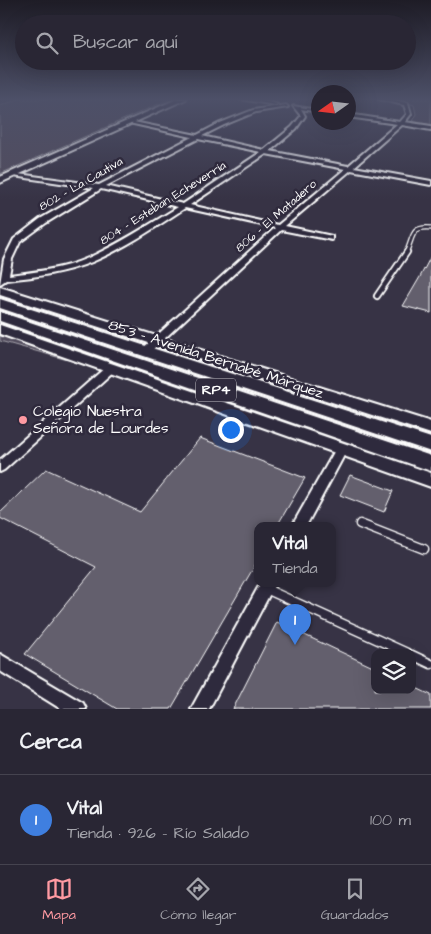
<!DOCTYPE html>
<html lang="es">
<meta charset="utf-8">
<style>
:root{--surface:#292634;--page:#312e3c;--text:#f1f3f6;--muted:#a5a5ac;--line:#45434f;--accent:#ff9aa2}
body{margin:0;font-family:"Architects Daughter",sans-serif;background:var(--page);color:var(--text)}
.controls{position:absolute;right:15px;bottom:15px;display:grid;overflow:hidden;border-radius:10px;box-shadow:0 5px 20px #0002}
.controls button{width:45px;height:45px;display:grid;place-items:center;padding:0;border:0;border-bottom:1px solid var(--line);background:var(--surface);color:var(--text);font:25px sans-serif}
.compass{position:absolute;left:311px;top:85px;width:45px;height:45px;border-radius:50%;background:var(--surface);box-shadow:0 5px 20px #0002;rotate:256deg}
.you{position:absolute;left:230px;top:429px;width:18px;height:18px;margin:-12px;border:4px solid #fff;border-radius:50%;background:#1a73e8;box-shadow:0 0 0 8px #1a73e833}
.badge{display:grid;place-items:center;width:32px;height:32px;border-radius:50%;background:var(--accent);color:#fff;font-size:16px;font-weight:700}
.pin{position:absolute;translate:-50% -41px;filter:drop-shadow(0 1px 2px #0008)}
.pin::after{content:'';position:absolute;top:26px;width:18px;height:15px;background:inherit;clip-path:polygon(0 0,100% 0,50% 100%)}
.popup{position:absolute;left:254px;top:522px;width:82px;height:65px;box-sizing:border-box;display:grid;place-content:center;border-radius:10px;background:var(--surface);filter:drop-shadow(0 1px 4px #0005);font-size:16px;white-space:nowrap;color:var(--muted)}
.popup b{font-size:19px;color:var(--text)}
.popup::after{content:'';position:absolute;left:50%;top:100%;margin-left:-10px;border:10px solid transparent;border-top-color:var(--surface)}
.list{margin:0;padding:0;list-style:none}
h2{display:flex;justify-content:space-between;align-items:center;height:65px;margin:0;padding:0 20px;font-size:21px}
h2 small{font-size:16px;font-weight:400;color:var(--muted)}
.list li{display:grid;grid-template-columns:32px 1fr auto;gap:15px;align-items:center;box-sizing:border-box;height:90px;padding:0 20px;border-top:1px solid var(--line)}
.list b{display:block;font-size:19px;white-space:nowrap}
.list p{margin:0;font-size:16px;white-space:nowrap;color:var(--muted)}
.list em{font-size:16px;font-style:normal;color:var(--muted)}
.icon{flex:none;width:28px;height:28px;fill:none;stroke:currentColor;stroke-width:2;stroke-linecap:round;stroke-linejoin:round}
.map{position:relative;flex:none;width:431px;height:709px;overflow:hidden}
.search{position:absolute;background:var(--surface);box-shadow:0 5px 20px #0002;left:15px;right:15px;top:15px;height:55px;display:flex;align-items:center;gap:12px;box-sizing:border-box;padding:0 18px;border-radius:28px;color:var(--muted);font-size:19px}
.sheet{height:155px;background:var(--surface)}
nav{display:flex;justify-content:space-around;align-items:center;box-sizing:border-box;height:70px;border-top:1px solid var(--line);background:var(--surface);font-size:14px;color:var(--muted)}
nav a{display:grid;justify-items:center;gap:2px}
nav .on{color:var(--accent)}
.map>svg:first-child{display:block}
.green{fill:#514c5c;stroke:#a8a6ae}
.building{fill:#635f6d;stroke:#fff}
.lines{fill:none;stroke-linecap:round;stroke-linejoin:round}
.lane-far2-casing{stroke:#fff;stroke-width:5.5}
.lane-far1-casing{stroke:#fff;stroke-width:8}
.lane-casing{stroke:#fff;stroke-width:11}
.street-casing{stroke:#fff;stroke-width:4}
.secondary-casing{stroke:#fff;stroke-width:4}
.primary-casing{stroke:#fff;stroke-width:4}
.lane-far2{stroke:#2f2a3d;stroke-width:3}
.lane-far1{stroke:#2f2a3d;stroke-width:4.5}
.lane{stroke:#2f2a3d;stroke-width:8}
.street{fill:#2f2a3d;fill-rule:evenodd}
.secondary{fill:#2f2a3d;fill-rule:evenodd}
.primary{fill:#2f2a3d;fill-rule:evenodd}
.poi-dot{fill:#ff9aa2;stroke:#2f2a3d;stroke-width:2}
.labels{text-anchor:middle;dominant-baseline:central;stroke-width:5;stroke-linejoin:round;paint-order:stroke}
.far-street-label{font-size:12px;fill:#fff;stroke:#2f2a3d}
.shield{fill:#2f2a3d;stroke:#c1bfc5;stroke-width:1}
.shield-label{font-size:14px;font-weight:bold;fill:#fff}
.street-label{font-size:15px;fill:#fff;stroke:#2f2a3d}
.poi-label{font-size:15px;fill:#fff;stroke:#2f2a3d;text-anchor:start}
</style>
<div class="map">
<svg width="431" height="709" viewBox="0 0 431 709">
<rect width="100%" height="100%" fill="#373345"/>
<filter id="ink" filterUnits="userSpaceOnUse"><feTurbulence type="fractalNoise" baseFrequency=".02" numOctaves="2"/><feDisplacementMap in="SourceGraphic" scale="10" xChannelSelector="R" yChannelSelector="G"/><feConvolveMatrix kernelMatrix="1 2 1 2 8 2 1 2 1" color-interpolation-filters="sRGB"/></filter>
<g filter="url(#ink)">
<!-- green -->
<g class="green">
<path d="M19,99h151l-170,75v-68z"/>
<path d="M396,99h35v26l-19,-4 4,-7 -2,-9z"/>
<path d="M0,333l103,37 -103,-29z"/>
</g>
<!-- building -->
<g class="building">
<path d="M431,256v57l-28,-7 17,-29z"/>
<path d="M200,438l105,40 -28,48h-19v34l-87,149h-54l-92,-55 71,-87 -96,-49v-5l46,-44 94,43z"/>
<path d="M350,475l43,16 -9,21 -44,-17z"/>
<path d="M277,622l98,46v22h37v-4l19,9v14h-198z"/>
</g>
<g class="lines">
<defs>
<path id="lane-far2" d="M406,253c8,-16 4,-27 25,-25"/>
<path id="lane-far1" d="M377,296l30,-44"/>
<g id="lane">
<path d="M360,524l64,25"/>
<path d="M266,589l141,64"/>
<path d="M412,655l19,9"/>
</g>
<g id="street">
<path d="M241,99h13l23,5 -2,1z"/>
<path d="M379,99h10l19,4 3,11 -6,8 26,4v4l-29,-5 -48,42 77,14v4l-80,-15 -66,56 47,10v4l-51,-10 -131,122h-8l-1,-2 134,-122 -90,-20c-29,19 -60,40 -93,54 -27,11 -57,15 -86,18l-6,4 4,-25 10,-20 26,-20 54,-31 -81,-12 -3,-2 1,-1 88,12 93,-48 -63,-14v-2l68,14 23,-12 33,-13 33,-5 2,2 -32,5 -32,13 -22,11 62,14 28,-23 9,-11 -8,-10 25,4v2l-17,-3 4,7 -9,13 -26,22 78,15 49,-42 -49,-7v-3l52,8 7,-8 -3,-9zM198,139l63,13 -78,52 -77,-18zM266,154l79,15 -67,56 -88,-20zM101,189l77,18c-29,18 -59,37 -90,51 -25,11 -53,14 -79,17l3,-16 8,-17 26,-19z"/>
<path d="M111,365l5,3 -1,2 -111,100 -4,2v-12l107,-94z"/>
<path d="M342,444l4,1 2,3 -42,78h-14l46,-81z"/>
<path d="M260,584h15l-66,125h-18z"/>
<path d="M0,654l83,49 3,6h-25l-61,-38z"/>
</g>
<g id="secondary">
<path d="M177,99h9l-186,84v-6z"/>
<path d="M0,287l431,135v12l-431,-139z"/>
<path d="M0,325l431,148v14l-431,-153z"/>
</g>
<g id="primary">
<path d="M0,299l431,139v14l-431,-144z"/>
<path d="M0,312l431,144v15l-431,-150z"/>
</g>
</defs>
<!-- lane-far2 casing -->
<use href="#lane-far2" class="lane-far2-casing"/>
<!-- lane-far1 casing -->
<use href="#lane-far1" class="lane-far1-casing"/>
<!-- lane casing -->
<use href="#lane" class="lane-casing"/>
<!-- street casing -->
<use href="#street" class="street-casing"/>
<!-- secondary casing -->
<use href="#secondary" class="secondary-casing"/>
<!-- primary casing -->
<use href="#primary" class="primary-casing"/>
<!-- lane-far2 -->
<use href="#lane-far2" class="lane-far2"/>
<!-- lane-far1 -->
<use href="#lane-far1" class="lane-far1"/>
<!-- lane -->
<use href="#lane" class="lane"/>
<!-- street -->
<use href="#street" class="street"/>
<!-- secondary -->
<use href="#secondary" class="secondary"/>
<!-- primary -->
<use href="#primary" class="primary"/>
</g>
</g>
<!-- sky -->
<linearGradient id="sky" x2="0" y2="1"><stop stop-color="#1e1c26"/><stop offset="0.5" stop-color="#4d5068"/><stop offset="1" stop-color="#4d5068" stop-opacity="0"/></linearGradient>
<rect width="431" height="199" fill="url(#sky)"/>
<!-- markers -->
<circle class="poi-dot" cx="23" cy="420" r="5"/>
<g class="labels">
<!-- far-street labels -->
<g class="far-street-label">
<text transform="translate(81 184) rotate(-30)">802 - La Cautiva</text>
<text transform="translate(163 203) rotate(-32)">804 - Esteban Echeverría</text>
<text transform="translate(276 216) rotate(-41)">806 - El Matadero</text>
</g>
<!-- shield labels -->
<rect class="shield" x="196" y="378.5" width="40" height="23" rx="4"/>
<g class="shield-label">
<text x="216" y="390">RP4</text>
</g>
<!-- street labels -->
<g class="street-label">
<text transform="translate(216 359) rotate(18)">853 - Avenida Bernabé Márquez</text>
</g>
<!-- poi labels -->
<g class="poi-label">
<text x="33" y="411">Colegio Nuestra<tspan x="33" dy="17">Señora de Lourdes</tspan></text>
</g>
</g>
</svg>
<div class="controls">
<button><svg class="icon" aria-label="layers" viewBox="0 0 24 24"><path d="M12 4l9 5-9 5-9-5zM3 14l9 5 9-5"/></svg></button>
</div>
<svg class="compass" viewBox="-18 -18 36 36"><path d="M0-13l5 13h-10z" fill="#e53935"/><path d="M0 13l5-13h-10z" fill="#a5a5ac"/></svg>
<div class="you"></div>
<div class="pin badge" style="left:295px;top:645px;background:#3f7fe0">1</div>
<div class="popup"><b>Vital</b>Tienda</div>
<div class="search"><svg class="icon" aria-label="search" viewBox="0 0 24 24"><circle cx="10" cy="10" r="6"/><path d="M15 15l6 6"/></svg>Buscar aquí</div>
</div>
<section class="sheet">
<h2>Cerca<small></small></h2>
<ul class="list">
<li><span class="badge" style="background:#3f7fe0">1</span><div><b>Vital</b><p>Tienda · 926 - Río Salado</p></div><em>100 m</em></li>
</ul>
</section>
<nav>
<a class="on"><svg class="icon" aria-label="map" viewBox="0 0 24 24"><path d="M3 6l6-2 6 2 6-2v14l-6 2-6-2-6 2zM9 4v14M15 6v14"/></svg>Mapa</a>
<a><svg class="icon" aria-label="directions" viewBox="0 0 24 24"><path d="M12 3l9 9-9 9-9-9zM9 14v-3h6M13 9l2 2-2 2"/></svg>Cómo llegar</a>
<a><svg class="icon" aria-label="saved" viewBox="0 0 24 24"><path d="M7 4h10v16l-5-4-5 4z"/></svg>Guardados</a>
</nav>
